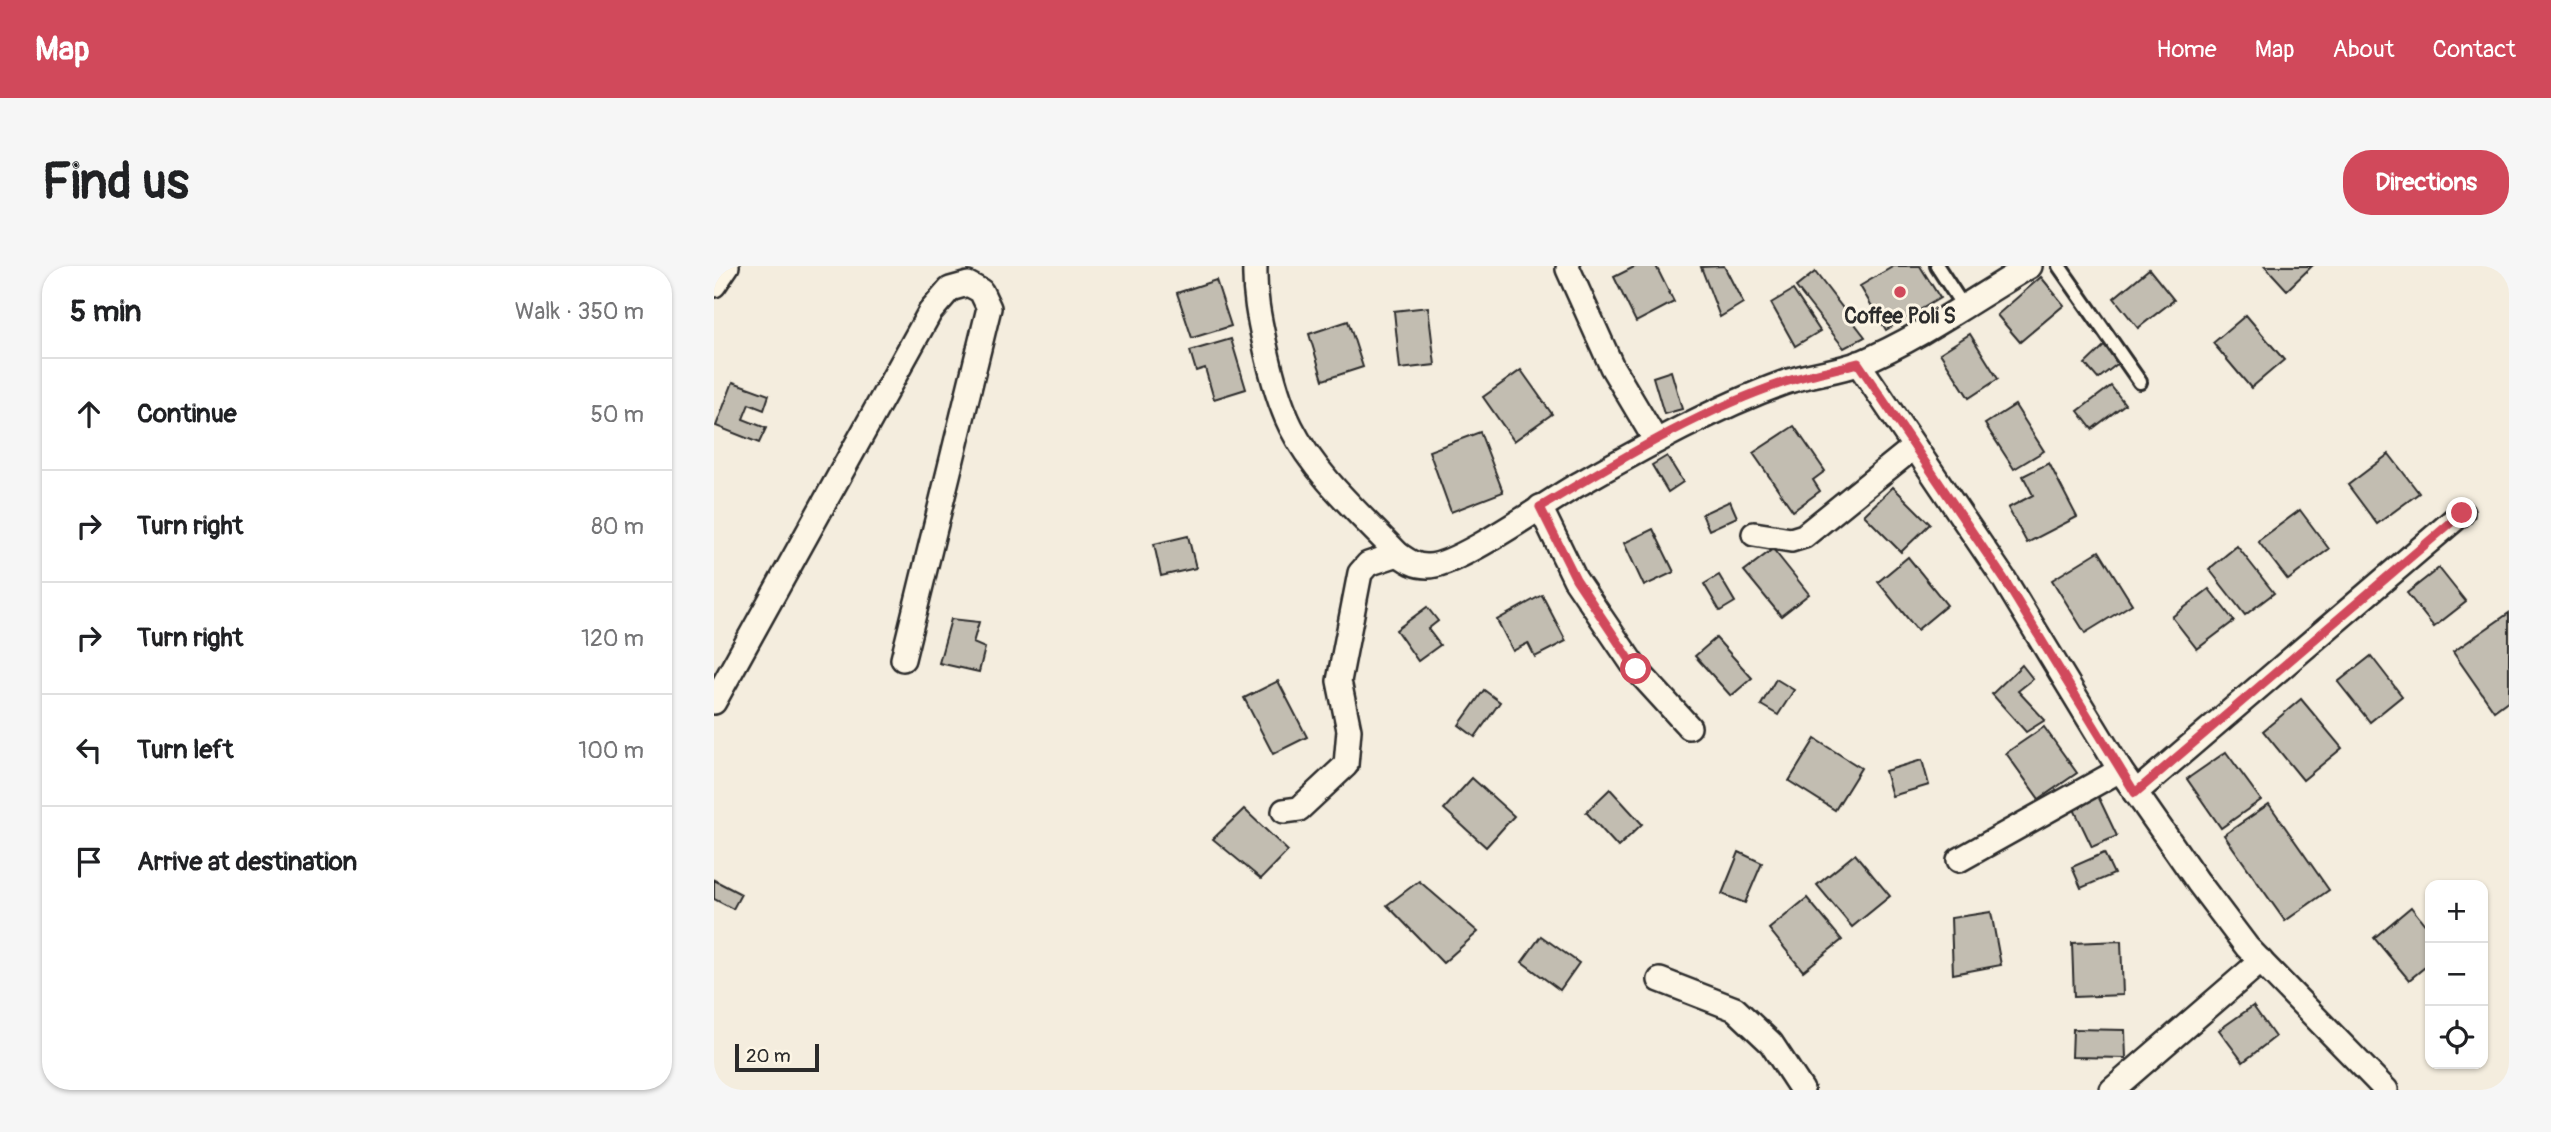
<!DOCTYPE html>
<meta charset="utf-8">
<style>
:root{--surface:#fff;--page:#f6f6f6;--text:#202124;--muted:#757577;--line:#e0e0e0;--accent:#d1495b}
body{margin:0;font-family:Pangolin,sans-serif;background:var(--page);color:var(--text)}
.controls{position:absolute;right:21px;bottom:21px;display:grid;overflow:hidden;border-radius:14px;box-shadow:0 2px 5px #0004}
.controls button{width:63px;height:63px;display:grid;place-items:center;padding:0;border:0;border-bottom:2px solid var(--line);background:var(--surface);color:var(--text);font:35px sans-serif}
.scale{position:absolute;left:21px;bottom:18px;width:84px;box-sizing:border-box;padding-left:7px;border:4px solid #2b2b2b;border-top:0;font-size:19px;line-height:24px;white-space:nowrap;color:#2b2b2b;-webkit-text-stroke:5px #fcf5e5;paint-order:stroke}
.stop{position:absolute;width:21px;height:21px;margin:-16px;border:5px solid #d1495b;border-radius:50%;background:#fff}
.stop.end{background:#d1495b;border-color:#fff;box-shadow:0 2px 7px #0008}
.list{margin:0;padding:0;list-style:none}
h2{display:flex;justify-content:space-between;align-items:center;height:91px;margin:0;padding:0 28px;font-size:30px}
h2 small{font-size:23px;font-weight:400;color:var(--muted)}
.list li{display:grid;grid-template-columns:46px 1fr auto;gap:21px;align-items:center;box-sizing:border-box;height:112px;padding:0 28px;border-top:2px solid var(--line)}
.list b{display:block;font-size:26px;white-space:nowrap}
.list em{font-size:23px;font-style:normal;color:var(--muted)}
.icon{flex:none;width:38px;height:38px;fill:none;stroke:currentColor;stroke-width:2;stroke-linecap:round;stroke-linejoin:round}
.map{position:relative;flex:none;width:1795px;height:824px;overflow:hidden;border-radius:28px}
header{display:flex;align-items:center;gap:42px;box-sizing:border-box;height:98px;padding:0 35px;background:var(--accent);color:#fff}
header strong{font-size:33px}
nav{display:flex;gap:38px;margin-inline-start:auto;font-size:24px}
.intro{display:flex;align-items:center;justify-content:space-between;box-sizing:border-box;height:168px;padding:0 42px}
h1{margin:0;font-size:49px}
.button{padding:18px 32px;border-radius:28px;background:var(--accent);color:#fff;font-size:24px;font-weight:700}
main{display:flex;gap:42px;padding:0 42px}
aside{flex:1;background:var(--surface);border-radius:28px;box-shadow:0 2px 5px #0004}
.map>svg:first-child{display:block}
.building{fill:#c2bdb1;stroke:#2b2b2b;stroke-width:2}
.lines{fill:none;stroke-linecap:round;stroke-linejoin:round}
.service-casing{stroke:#2b2b2b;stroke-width:18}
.minor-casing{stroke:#2b2b2b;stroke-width:28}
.service{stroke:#fcf5e5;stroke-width:12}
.minor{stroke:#fcf5e5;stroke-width:23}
.route{stroke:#d1495b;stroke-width:9}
.poi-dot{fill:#d1495b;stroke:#fcf5e5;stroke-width:2.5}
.labels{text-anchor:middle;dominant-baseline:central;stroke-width:6;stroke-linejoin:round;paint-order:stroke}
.poi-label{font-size:21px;font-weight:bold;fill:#2b2b2b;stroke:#fcf5e5}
</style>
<header>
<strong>Map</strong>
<nav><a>Home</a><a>Map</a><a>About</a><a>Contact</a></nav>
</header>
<div class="intro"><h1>Find us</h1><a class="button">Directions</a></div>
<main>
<aside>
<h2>5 min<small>Walk · 350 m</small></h2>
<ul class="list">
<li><svg class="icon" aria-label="ahead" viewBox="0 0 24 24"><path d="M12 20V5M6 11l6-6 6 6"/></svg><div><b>Continue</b></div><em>50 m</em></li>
<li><svg class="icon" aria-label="right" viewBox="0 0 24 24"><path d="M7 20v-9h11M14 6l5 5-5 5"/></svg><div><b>Turn right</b></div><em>80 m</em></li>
<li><svg class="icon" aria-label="right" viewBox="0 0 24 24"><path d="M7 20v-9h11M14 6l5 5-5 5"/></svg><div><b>Turn right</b></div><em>120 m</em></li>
<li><svg class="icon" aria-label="left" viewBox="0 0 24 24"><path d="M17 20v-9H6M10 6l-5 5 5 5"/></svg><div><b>Turn left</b></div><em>100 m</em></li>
<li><svg class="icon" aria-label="arrive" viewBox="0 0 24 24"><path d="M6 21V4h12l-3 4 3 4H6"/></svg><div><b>Arrive at destination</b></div></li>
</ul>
</aside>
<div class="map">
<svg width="1795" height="824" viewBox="0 0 1795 824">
<rect width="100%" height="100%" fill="#f4edde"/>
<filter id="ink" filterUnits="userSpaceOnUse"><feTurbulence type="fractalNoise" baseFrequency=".0143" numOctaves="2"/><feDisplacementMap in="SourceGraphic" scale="14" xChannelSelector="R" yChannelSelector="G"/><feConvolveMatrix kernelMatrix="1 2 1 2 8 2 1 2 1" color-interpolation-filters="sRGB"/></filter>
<g filter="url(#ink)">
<!-- building -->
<g class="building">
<path d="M922,0h20l18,36 -38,20 -22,-45z"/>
<path d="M1010,0l19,37 -23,14 -19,-50z"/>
<path d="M1180,0h26l20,32 -54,32 -26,-44z"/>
<path d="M1551,0h47l-25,24z"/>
<path d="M1435,3l25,31 -36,28 -24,-30z"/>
<path d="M1101,6l50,65 -21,11 -48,-61z"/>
<path d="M1327,11l23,28 -44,37 -23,-27z"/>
<path d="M502,14l15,46 -39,12 -15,-45z"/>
<path d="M1079,24l27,41 -25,15 -24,-43z"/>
<path d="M714,41l7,58 -35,4 -6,-58z"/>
<path d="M1532,49l38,45 -33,28 -38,-45z"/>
<path d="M634,55l15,46 -40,13 -14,-46z"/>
<path d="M1256,68l28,45 -29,19 -29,-45z"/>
<path d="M517,73l15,50 -32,10 -9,-31 -9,3 -6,-20z"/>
<path d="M1393,77l14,18 -23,18 -13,-15z"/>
<path d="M807,104l31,44 -38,27 -31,-44z"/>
<path d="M957,105l11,38 -18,5 -11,-37z"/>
<path d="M19,116l36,13 -5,15 -15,-6 -6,15 23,9 -7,15 -43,-17z"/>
<path d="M1397,120l14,18 -33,25 -14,-18z"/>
<path d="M1301,139l29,46 -30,18 -29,-45z"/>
<path d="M1080,160l31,45 -12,9 7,11 -27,20 -40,-58z"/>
<path d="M766,166l23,60 -52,20 -22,-61z"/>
<path d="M1675,188l30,39 -42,31 -29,-39z"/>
<path d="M953,190l16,26 -15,10 -16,-27z"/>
<path d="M1335,197l28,54 -50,26 -19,-35 25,-13 -10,-19z"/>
<path d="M1179,221l37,37 -29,28 -37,-37z"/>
<path d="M1016,235l7,16 -28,13 -7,-16z"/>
<path d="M1586,244l29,39 -41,31 -30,-39z"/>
<path d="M939,263l21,43 -30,14 -20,-43z"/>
<path d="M474,270l8,32 -35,8 -7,-32z"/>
<path d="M1523,280l37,47 -29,22 -36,-46z"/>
<path d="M1059,283l36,45 -28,22 -37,-45z"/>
<path d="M1385,285l33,53 -47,29 -33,-53z"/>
<path d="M1194,291l39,48 -30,25 -39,-48z"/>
<path d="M1725,302l27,34 -32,25 -27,-34z"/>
<path d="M1005,309l16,27 -15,9 -16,-27z"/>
<path d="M1495,323l25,32 -37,28 -25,-32z"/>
<path d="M828,329l24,46 -31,16 -7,-14 -15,8 -16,-31z"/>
<path d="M713,341l11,14 -10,8 12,16 -22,16 -22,-31z"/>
<path d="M1795,347v87l-15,11 -41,-59z"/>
<path d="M237,353l28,3 -6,21 12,5 -6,24 -40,-9z"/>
<path d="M1002,372l36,40 -21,18 -36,-40z"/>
<path d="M1657,390l31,40 -32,26 -32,-40z"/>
<path d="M1308,399l11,14 -15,12 27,29 -19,12 -34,-38z"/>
<path d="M1062,413l18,11 -16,25 -17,-10z"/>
<path d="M564,415l29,56 -34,17 -29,-56z"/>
<path d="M770,424l16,12 -25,35 -16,-12z"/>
<path d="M1587,433l41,49 -39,32 -40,-49z"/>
<path d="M1330,461l33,46 -38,26 -33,-46z"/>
<path d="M1101,473l46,29 -26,42 -46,-29z"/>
<path d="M1512,486l35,48 -40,28 -34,-49z"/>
<path d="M1208,494l7,25 -37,11 -7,-25z"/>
<path d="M758,512l42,38 -28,31 -42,-38z"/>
<path d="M896,523l32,35 -24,23 -32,-35z"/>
<path d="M1384,530l19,40 -25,11 -19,-40z"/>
<path d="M1555,538l60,86 -44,31 -61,-86z"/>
<path d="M530,543l44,42 -27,28 -48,-40z"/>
<path d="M1025,586l23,11 -17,40 -23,-9z"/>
<path d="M1390,587l10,21 -33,14 -9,-21z"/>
<path d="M1141,588l35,42 -38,31 -35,-42z"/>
<path d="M0,614l27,14 -8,15 -19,-10z"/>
<path d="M705,615l59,51 -35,31 -56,-58z"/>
<path d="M1093,632l35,42 -39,31 -34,-42z"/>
<path d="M1697,641l19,24v32l-21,17 -35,-42z"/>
<path d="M1277,646l10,53 -48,9 -2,-56z"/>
<path d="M827,670l38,27 -19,27 -38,-28z"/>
<path d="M1407,675l2,54 -49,2 -2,-54z"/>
<path d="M1539,740l22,31 -32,25 -24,-32z"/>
<path d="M1359,763l52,1 1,28 -54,-1z"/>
</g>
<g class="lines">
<defs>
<g id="service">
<path d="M1223,0l26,40"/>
<path d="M1345,0l81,116"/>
</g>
<g id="minor">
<path d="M541,0c-1,28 4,52 10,79 6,28 13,56 26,82 24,48 70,88 107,127 10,7 17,12 29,12 30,1 121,-65 152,-82 66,-37 133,-75 204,-101 25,-9 52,-11 77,-20 60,-25 114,-64 170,-97"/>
<path d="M854,3l44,98 44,74"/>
<path d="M0,19l13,-19"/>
<path d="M1144,97l146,216 116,191 78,112 49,65 139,143"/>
<path d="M826,241l35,72 61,90 53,58"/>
<path d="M1040,268l37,6 13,-4 110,-89"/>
<path d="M0,436l216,-390 20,-23 18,-5 13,7 8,17 -86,351"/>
<path d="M1421,527l327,-280"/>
<path d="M570,545l15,-2 47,-44 3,-35 -10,-49 21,-108 8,-9 30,-10"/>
<path d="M1245,594l161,-90"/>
<path d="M946,714l75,29 36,34 31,47"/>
<path d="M1398,824l149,-129"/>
</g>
</defs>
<!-- service casing -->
<use href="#service" class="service-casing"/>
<!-- minor casing -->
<use href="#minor" class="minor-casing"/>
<!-- service -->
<use href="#service" class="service"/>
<!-- minor -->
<use href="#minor" class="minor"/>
</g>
</g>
<g class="lines" filter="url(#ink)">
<!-- route -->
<path class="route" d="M922,403l-60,-90 -36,-72c78,-46 158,-96 245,-125 23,-8 49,-12 73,-19l146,216 131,214 327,-280"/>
</g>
<!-- markers -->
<circle class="poi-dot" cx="1186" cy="26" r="7"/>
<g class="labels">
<!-- poi labels -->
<g class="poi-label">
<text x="1186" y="50">Coffee Poli S</text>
</g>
</g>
</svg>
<div class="controls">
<button>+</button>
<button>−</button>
<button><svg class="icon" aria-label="locate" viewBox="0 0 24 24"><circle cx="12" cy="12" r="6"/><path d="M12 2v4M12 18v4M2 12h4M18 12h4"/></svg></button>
</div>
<div class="scale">20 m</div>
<div class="stop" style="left:922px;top:403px"></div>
<div class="stop end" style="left:1748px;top:247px"></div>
</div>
</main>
